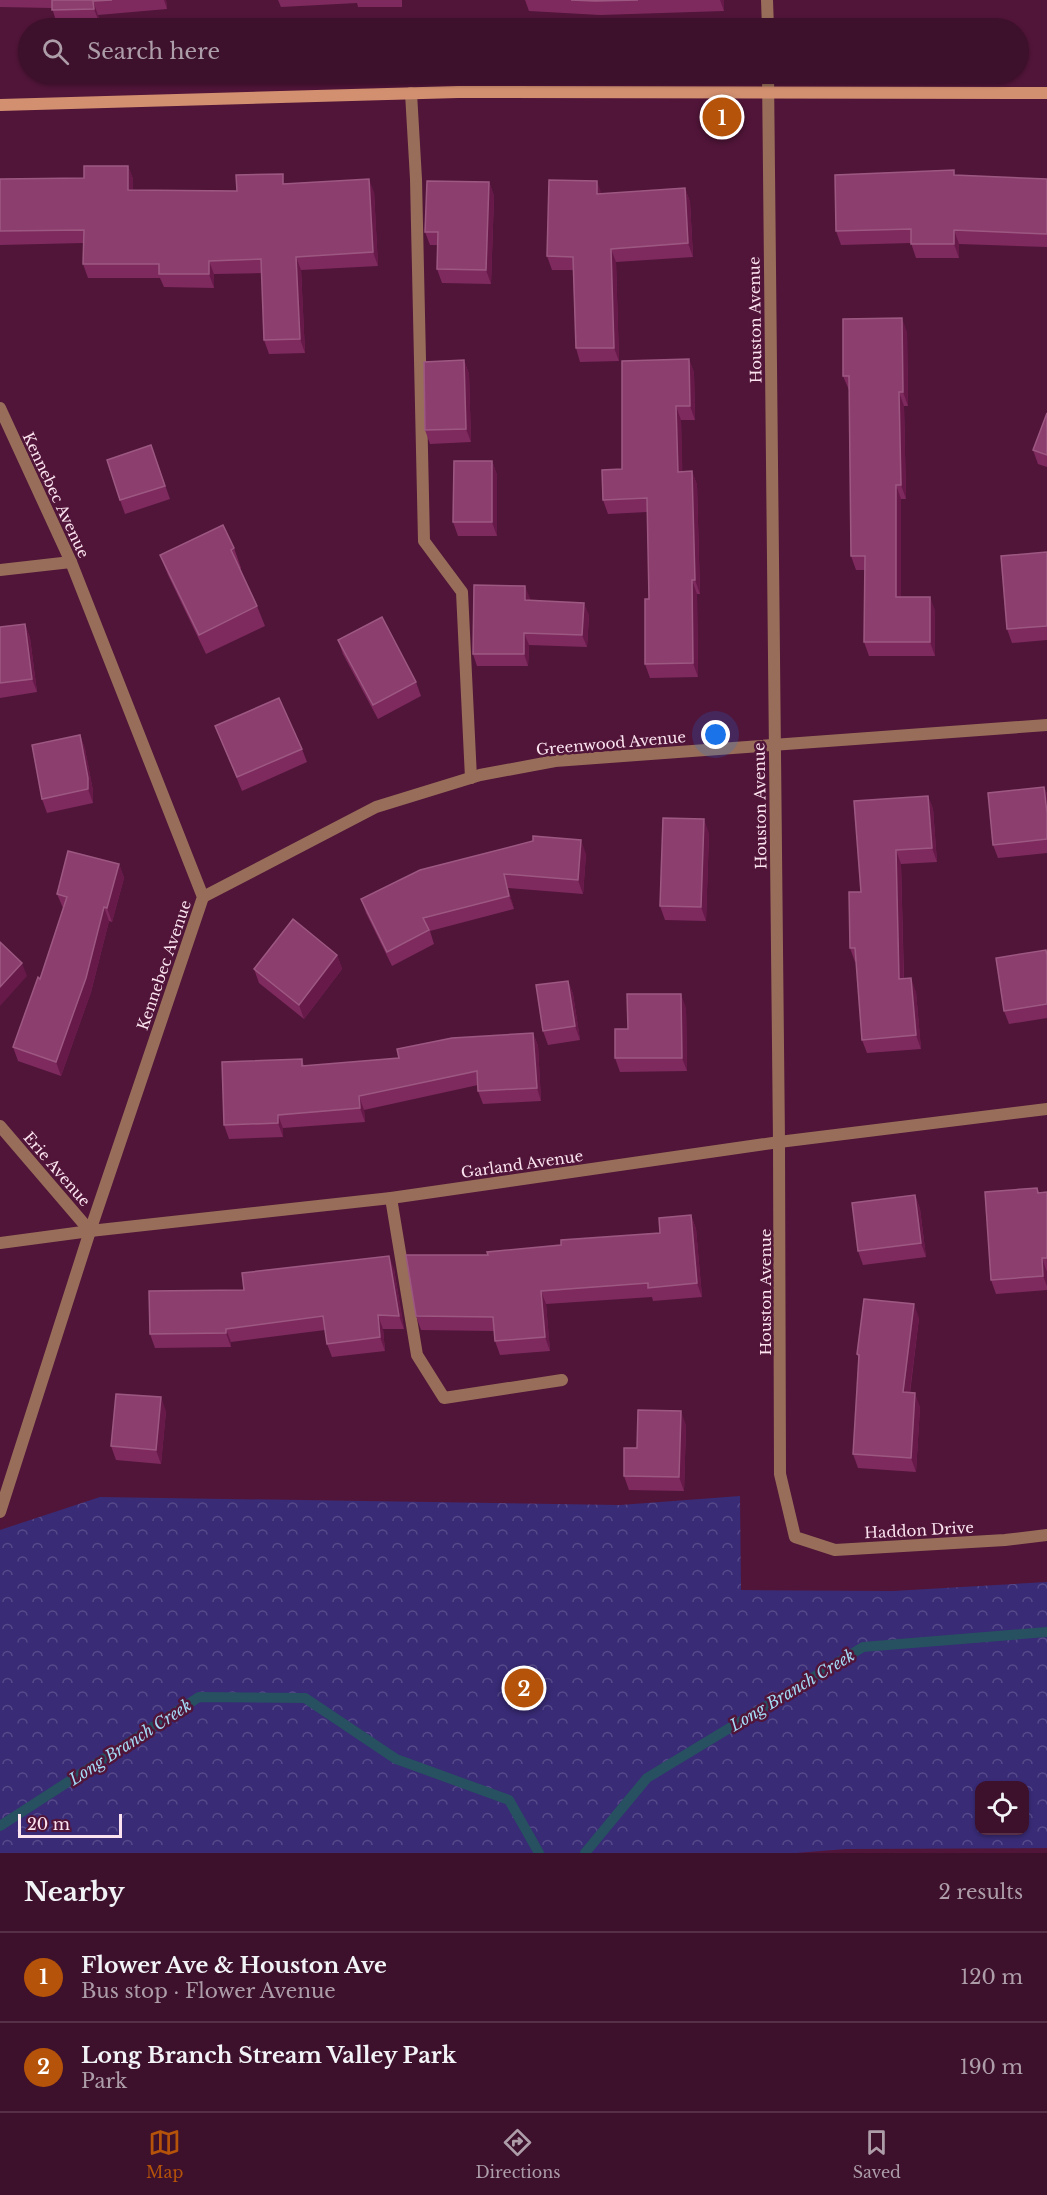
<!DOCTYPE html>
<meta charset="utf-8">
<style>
:root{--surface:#3d102b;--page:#481e37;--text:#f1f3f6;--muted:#ad9da9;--line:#563047;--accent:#b45309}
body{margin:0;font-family:"Libre Baskerville",serif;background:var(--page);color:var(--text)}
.controls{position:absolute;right:18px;bottom:18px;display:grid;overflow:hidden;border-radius:12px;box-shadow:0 2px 4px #0004}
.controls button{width:54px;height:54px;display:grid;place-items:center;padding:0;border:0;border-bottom:2px solid var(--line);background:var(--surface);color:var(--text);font:30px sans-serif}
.scale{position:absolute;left:18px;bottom:15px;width:104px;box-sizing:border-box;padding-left:6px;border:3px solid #fbe4ef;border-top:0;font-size:16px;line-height:21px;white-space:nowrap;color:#fbe4ef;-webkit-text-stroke:4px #511539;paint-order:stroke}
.you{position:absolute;left:716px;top:735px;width:21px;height:21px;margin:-15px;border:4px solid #fff;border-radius:50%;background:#1a73e8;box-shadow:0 0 0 9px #1a73e833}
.badge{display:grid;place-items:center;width:39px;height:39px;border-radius:50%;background:var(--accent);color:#fff;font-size:20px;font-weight:700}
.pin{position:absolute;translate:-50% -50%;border:3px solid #fff;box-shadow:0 2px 6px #0006}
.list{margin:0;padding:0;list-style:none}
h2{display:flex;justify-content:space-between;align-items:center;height:78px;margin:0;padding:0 24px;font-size:26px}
h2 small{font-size:20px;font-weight:400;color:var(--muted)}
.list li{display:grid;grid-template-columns:39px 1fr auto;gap:18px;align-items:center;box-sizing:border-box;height:90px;padding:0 24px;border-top:2px solid var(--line)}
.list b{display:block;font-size:22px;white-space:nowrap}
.list p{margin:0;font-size:20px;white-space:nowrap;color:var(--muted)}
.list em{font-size:20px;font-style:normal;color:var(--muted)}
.icon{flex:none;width:33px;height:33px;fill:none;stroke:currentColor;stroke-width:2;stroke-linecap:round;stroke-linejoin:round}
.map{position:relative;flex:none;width:1047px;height:1853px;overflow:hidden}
.search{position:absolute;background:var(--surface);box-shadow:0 2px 4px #0004;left:18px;right:18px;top:18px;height:66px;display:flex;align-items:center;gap:15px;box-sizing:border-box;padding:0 21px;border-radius:33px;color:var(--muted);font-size:22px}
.sheet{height:258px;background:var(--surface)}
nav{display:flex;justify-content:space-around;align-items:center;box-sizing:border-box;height:84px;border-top:2px solid var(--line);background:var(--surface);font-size:16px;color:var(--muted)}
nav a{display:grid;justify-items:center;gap:3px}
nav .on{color:var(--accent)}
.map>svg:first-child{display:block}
.park{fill:url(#park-crowns);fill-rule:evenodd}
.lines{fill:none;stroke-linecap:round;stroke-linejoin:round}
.stream{stroke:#275061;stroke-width:10}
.lane{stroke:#986e5a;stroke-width:12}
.street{stroke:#986e5a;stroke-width:12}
.secondary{stroke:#d39070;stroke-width:12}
.wall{fill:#7e2a5f}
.shaded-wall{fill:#671949}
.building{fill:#8c3e6e;stroke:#9d5882;stroke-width:1.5}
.labels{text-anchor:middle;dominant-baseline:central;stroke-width:5;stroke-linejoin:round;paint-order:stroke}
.street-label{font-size:15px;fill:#fbe4ef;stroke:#511539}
.water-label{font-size:16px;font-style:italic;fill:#a3dbf4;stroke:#511539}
</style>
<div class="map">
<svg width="1047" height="1853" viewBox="0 0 1047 1853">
<defs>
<pattern id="park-crowns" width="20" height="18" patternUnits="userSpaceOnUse" patternTransform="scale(1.5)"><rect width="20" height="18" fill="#392b76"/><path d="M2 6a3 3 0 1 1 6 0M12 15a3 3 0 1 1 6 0" fill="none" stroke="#574a8a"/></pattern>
</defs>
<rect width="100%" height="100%" fill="#511539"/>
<!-- park -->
<path class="park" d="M740,1496l1,94 152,1 154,-9v266l-201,1 -50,4h-796v-323l100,-33 520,8zM980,1786h44v44h-44z"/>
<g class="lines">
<!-- stream -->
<g class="stream">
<path d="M0,1826l199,-129 106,1 91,61 113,41 30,53"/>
<path d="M585,1853l62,-75 216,-131 184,-15"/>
</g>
<!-- lane -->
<g class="lane">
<path d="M411,93l5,86 8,362 38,51 9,186"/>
<path d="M391,1198l26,157 27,43 118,-18"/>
</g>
<!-- street -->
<g class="street">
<path d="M767,0l1,28"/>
<path d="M768,74l11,1068 1,332 15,63 40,13 170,-10 42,-5"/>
<path d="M0,408l71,154 132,335 -113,334 -90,281"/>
<path d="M0,570l71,-8"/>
<path d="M203,897l173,-90 104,-32 75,-14 492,-36"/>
<path d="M0,1126l90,105"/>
<path d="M0,1243l90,-12 301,-33 388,-56 268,-33"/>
</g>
<!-- secondary -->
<path class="secondary" d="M0,105l458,-13 589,1"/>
</g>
<!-- wall -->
<g class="wall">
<path d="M0,0h166l1,9 -69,6 1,7 -42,2 -5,-16 -52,-1z"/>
<path d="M278,0h124v7h-44l-1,-4 -76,4z"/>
<path d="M525,0h199v11l-124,4 -71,-4z"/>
<path d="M128,166l5,13v11l104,1 49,-8 88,9 4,74 -77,4 4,83 -36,1 -5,-14 -2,-67 -48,1v14l-50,-1 -4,-9h-72l-5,-14v-21l-83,2v-66l84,-1z"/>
<path d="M956,175l91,4v68l-88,-3v14h-43l-5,-15 -70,2 -5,-14z"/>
<path d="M489,182l5,14 -3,88 -49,-1 -5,-14 1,-24h-8l-5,-13z"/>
<path d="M685,188l5,14 3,55 -77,5 3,99 -39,1 -4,-14 -3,-78h-21l-5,-14 55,-62z"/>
<path d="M907,332l1,74h-4l2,93h-5v98l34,13v46h-66l-5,-14 1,-72h-9l-5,-14 -2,-166 -6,-14z"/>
<path d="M689,359l5,14 1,47h-14l1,52 10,-1 5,14 3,109h-3l1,83 -48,1 -5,-14 4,-65 -2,-87 -39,2 -5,-14z"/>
<path d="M464,360l5,14 2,68 -41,2 -5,-14z"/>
<path d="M1047,413v54l-9,-3 -5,-14z"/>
<path d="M156,459l14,40 -45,15 -5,-14z"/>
<path d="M492,461l5,14v61h-39l-5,-14z"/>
<path d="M234,548l7,20 -1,1 17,37 8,20 -59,28 -38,-79 -8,-20z"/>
<path d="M1047,552v88l-35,3 -5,-14z"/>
<path d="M530,598v2l59,15 -2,32 -58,-2 -1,21h-51l-4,-12z"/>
<path d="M25,624l5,14 7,54 -37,6v-71z"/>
<path d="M338,640l78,42 5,14 -43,23 -35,-65z"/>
<path d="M215,726l87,23 5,13 -65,29z"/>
<path d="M80,735l5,14 8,42v12l-46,10 -5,-14z"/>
<path d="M1044,787l3,7v59l-49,5 -5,-13z"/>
<path d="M928,796l5,13 4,53 -36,2 3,115 12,13 5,57 -54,4 -5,-13 -6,-78h-1l-5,-14 11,-56z"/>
<path d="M709,833l-3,88 -41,-1 -5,-14z"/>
<path d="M586,854l-3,40 -75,-6 6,21 -84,22 4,13 -42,22 -26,-53 -5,-14z"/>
<path d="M119,864l5,14 -12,44 -3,-1 -18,71 -30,84 -43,-15 -5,-14 27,-68 23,-71 -6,-14z"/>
<path d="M1047,954v64l-38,6 -5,-13z"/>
<path d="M337,955l5,14 -38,50 -45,-36 -5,-14z"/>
<path d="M568,981l5,13 7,46 -32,5 -5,-14z"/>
<path d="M686,1008l1,63 -67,1 -5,-14 13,-29z"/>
<path d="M533,1033l5,13 3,55 -58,3 -5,-13v-6l-114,25 1,12 -82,6v9l-54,2 -5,-14 78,-66 2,7 95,-8z"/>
<path d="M1037,1188l2,5 8,-1v98l-51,4 -5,-14z"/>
<path d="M915,1195l5,14 6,48 -63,8 -5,-14z"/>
<path d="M691,1215l5,14 6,68 -49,4 -1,-4 -106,7 4,47 -50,4 -5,-14 -1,-10 -73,-1 -5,-14 72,-61 172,-22z"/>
<path d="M394,1269l10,60h-21l2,22 -53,6 -5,-13 -2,-14 -94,12v5l-76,1 -5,-14 94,-44z"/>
<path d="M919,1318l-9,75 10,14 -4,65 -58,-4 -5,-14 6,-95 -2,-5z"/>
<path d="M166,1411l-5,53 -45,-4 -5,-14z"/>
<path d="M686,1425l-2,66 -55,-1 -5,-14 13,-28z"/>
</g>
<!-- shaded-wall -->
<g class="shaded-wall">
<path d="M164,0h2l1,9z"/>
<path d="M720,0h4v11z"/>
<path d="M93,1l5,14 1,7 -5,-13z"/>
<path d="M128,166l5,13v24l-5,-13z"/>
<path d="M369,179l5,13 4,74 -5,-14z"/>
<path d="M597,181l5,14 -5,-1z"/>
<path d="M489,182l5,14 -3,88 -5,-14z"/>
<path d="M685,188l5,14 3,55 -5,-14z"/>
<path d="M954,230l5,14v14l-5,-14z"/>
<path d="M611,249l5,13 3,99 -5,-13z"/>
<path d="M296,257l5,13 4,83 -5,-14z"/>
<path d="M209,261l5,13v14l-5,-14z"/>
<path d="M902,318l5,14 1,74 -5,-14z"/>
<path d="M689,359l5,14 1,47 -5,-14z"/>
<path d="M464,360l5,14 2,68 -5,-13z"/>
<path d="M899,392l5,14 2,93 -5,-14z"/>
<path d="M676,406l5,14 2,66 -5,-14z"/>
<path d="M492,461l5,14v61l-5,-14z"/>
<path d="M692,471l5,14 3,109 -5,-14z"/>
<path d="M896,485l5,14v111l-5,-13z"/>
<path d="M692,580l5,14 1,83 -5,-14z"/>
<path d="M525,586l5,12 -1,14 -4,-12z"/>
<path d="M930,597l5,13v46l-5,-14z"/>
<path d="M584,603l5,12 -2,32 -5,-12z"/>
<path d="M25,624l5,14 7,54 -5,-13z"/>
<path d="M524,633l5,12 -1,21 -4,-12z"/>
<path d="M80,735l5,14 8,42v12l-5,-14z"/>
<path d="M1044,787l3,7v19z"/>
<path d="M928,796l5,13 4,53 -5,-14z"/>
<path d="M704,819l5,14 -3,88 -5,-14z"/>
<path d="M581,840l5,14 -3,40 -5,-14z"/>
<path d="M896,850l5,14 3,129 -5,-14z"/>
<path d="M119,864l5,14 -12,44 -5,-14z"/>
<path d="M504,874l10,35 -5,-13z"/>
<path d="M104,907l5,14 -18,71 -30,84 -5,-14z"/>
<path d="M337,955l5,14 -38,50 -5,-14z"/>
<path d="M22,963l5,13 -27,30v-19z"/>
<path d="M911,978l5,14 5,57 -5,-14z"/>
<path d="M568,981l5,13 7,46 -5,-14z"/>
<path d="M681,994l5,14 1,63 -5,-13z"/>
<path d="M533,1033l5,13 3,55 -4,-13z"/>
<path d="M359,1096l5,14 1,12 -5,-14z"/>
<path d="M278,1115l5,13v9l-5,-14z"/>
<path d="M915,1195l5,14 6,48 -5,-14z"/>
<path d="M691,1215l5,14 6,68 -5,-14z"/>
<path d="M389,1256l5,13 10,60 -5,-13z"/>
<path d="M1042,1258l5,14v14l-4,-10z"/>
<path d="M541,1291l5,13 4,47 -5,-14z"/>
<path d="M914,1304l5,14 -11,88 -5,-14z"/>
<path d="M378,1315l5,14 2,22 -5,-14z"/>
<path d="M226,1329l5,13v5l-5,-14z"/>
<path d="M915,1393l5,14 -4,65 -5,-14z"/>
<path d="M161,1397l5,14 -5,53 -5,-14z"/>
<path d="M681,1411l5,14 -2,66 -5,-14z"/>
</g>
<!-- building -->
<g class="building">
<path d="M52,0h60l-19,1 1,8 -42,1z"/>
<path d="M571,0h67l-43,1z"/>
<path d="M84,166h44v24l109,1 -1,-16 47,-1v10l86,-5 4,73 -77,5 4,82 -36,1 -3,-81 -52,2v13h-50v-10h-76l1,-34 -84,1v-52l84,-1z"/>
<path d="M954,170v5l93,4v55l-93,-4v14h-43v-15l-75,2 -1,-56z"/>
<path d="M549,180l48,1v13l88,-6 3,55 -77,6 3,99h-38l-3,-91 -26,-1z"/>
<path d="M427,181l62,1 -3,88 -49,-1 1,-37h-13z"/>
<path d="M902,318l1,74h-4l2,93h-5v112h34v45h-66l1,-86h-14l-2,-180h-6v-57z"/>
<path d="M689,359l1,47h-14l2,66 14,-1 3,109h-3l1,83 -48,1v-65h4l-2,-101 -44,2 -1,-30 20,-1v-108z"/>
<path d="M464,360l2,69 -41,1 -1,-68z"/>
<path d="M1047,413v42l-14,-5z"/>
<path d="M151,445l14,41 -45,14 -13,-40z"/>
<path d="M454,461h38v61h-39z"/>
<path d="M223,525l11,23 -3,2 26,56 -58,29 -39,-80z"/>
<path d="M1047,552v74l-40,3 -6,-73z"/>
<path d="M474,585l51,1v14l59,3 -2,32 -58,-2v21h-51z"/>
<path d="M382,617l34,65 -43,23 -35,-65z"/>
<path d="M25,624l7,55 -32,4v-56z"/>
<path d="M279,698l23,51 -65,28 -22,-51z"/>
<path d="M80,735l8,43v11l-46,10 -10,-54z"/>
<path d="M1044,787l3,26v26l-54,6 -5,-52z"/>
<path d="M928,796l4,52 -36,2 3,129 12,-1 5,57 -54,5 -7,-92h-5l-1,-56h12l-7,-91z"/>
<path d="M663,818l41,1 -3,88 -41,-1z"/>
<path d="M533,836l48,4 -3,40 -74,-6 5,22 -86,22 6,12 -42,22 -26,-53 59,-29 113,-29z"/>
<path d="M68,851l51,13 -12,44 -3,-1 -18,71 -30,84 -43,-15 25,-70 2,2 27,-82 -10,-3z"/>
<path d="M293,919l44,36 -38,50 -45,-36z"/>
<path d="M0,942l22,21 -22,24z"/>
<path d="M1046,950l1,6v48l-43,7 -8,-53z"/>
<path d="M568,981l7,45 -32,5 -7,-46z"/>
<path d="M627,994h54l1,64h-67v-29h13z"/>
<path d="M533,1033l4,55 -59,3 -1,-20 -118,25 1,12 -82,7v8l-54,2 -2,-63 80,-3v7l97,-8 -2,-9 55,-11z"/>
<path d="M1037,1188l1,5 9,-1v66h-5l1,18 -52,4 -6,-88z"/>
<path d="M915,1195l6,48 -63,8 -6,-48z"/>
<path d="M691,1215l6,68 -49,5v-5l-107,8 4,46 -50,4 -2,-24 -77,-1 -10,-61h82l-1,-3 74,-7v-5l99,-7 -1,-15z"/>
<path d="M389,1256l10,60 -21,-1 2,22 -53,7 -4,-28 -97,13v4l-76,1 -1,-43 95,-1 -2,-17z"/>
<path d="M864,1299l50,5 -11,88 12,1 -4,65 -58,-4 6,-99 -2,-1z"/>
<path d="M116,1394l45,3 -5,53 -45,-4z"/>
<path d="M638,1410l43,1 -2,66 -55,-1v-28h13z"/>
</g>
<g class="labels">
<!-- street labels -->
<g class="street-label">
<text transform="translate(755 320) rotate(-91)">Houston Avenue</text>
<text transform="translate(56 495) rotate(65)">Kennebec Avenue</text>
<text transform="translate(611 743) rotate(-5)">Greenwood Avenue</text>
<text transform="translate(760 806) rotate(-91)">Houston Avenue</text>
<text transform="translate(164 965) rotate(-71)">Kennebec Avenue</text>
<text transform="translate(522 1164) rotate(-8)">Garland Avenue</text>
<text transform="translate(57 1169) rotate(49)">Erie Avenue</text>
<text transform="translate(765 1292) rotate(-90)">Houston Avenue</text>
<text transform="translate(919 1530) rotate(-3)">Haddon Drive</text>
</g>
<!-- water labels -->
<g class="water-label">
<text transform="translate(792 1690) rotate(-31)">Long Branch Creek</text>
<text transform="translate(130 1742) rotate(-33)">Long Branch Creek</text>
</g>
</g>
</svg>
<div class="controls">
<button><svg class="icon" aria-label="locate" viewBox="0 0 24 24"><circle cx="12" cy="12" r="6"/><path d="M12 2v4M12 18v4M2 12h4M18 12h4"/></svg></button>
</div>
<div class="scale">20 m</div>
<div class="you"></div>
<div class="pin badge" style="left:722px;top:117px">1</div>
<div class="pin badge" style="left:524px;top:1688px">2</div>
<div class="search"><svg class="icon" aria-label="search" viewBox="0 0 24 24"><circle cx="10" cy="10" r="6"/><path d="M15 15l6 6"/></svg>Search here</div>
</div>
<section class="sheet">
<h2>Nearby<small>2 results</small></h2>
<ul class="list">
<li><span class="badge">1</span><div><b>Flower Ave &amp; Houston Ave</b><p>Bus stop · Flower Avenue</p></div><em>120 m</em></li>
<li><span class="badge">2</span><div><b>Long Branch Stream Valley Park</b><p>Park</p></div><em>190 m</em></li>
</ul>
</section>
<nav>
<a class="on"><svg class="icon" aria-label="map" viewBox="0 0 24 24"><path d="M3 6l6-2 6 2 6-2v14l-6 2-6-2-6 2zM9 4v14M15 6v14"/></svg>Map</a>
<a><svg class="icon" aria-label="directions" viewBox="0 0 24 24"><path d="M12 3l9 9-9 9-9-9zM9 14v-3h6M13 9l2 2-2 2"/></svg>Directions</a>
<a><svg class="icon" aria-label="saved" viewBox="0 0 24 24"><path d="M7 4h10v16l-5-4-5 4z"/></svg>Saved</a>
</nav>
